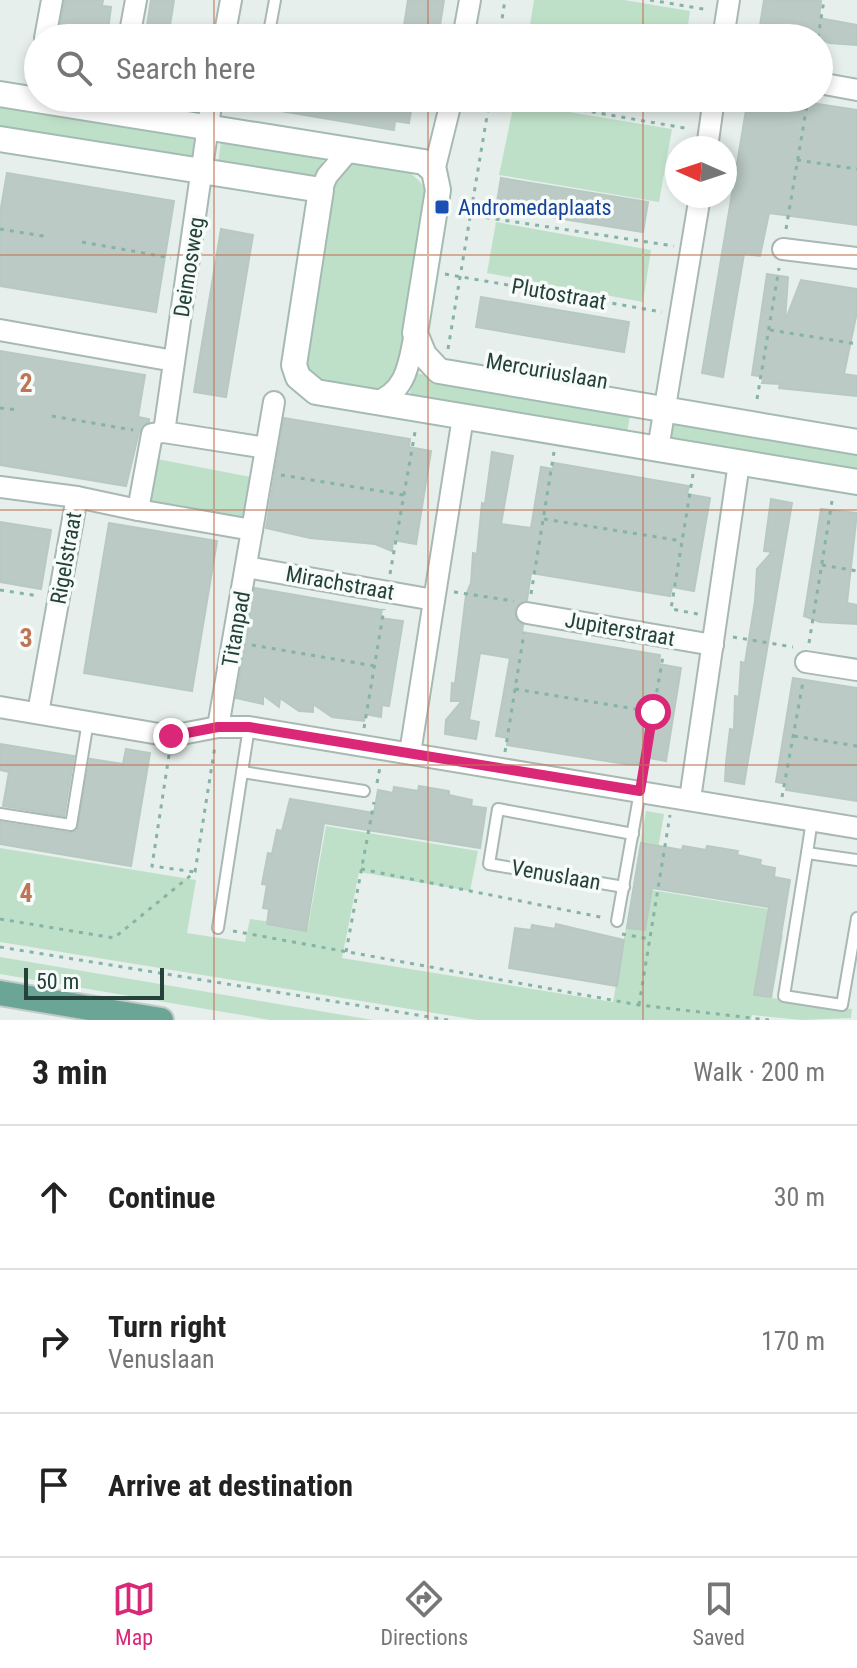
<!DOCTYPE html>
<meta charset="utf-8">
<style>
:root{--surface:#fff;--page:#f2f2f2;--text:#222;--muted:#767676;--line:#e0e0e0;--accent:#db2777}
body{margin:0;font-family:"Roboto Condensed",sans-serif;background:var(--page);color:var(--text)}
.compass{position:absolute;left:665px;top:136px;width:72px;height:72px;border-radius:50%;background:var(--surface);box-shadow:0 4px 12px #0003;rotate:273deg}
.scale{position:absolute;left:24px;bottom:20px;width:140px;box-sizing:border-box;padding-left:8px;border:4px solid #24423a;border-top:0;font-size:22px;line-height:28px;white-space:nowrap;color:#24423a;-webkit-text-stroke:6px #f7fbf9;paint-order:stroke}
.stop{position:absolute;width:24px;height:24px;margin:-18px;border:6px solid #db2777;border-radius:50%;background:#fff}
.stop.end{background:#db2777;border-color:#fff;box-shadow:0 2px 8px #0008}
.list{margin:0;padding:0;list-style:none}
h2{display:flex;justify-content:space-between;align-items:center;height:104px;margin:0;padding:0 32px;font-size:34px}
h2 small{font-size:26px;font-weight:400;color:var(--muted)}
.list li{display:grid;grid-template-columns:52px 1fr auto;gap:24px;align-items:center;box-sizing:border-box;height:144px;padding:0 32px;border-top:2px solid var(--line)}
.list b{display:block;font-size:30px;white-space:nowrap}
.list p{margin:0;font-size:26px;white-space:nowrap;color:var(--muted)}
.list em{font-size:26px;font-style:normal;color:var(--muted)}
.icon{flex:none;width:44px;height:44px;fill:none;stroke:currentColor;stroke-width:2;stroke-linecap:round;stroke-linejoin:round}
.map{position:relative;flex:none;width:857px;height:1020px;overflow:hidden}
.search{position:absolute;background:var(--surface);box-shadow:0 4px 12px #0003;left:24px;right:24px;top:24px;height:88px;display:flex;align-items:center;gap:20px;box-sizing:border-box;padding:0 28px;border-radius:44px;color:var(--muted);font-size:30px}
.sheet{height:536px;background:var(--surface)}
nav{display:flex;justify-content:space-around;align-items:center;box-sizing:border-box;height:112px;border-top:2px solid var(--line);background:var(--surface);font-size:22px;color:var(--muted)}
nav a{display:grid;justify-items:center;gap:4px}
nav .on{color:var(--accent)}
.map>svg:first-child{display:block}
.green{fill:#bfe0c8}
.building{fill:#bbcac4;stroke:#b8c9c2;stroke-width:2}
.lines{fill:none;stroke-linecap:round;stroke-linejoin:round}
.lane-casing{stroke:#a8b8b2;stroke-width:14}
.street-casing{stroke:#a8b8b2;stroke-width:24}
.secondary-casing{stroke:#a4bbb3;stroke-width:28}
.primary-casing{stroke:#c2cac8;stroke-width:28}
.path{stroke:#86b3a5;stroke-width:3;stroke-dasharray:4 6;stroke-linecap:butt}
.lane{stroke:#fff;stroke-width:10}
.street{stroke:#fff;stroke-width:20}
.secondary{stroke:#fff;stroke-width:24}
.primary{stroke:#6aa596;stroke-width:24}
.route{stroke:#db2777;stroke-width:10}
.grid{fill:none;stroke:#c07456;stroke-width:2;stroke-opacity:0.55}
.transit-dot{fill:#1a4fb4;stroke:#f7fbf9;stroke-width:3}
.labels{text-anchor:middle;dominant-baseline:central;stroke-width:7;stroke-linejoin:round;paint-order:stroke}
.transit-label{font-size:22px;fill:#164399;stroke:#f7fbf9;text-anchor:start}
.street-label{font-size:22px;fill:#24423a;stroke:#f7fbf9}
.grid-label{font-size:26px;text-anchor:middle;font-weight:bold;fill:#c07456;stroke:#f7fbf9;stroke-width:7;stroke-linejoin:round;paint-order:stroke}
</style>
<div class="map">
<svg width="857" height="1020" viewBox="0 0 857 1020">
<rect width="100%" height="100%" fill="#e6efeb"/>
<!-- green -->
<g class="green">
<path d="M534,0h90l66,11 -4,27h-158z"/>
<path d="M0,99l195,37 -4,24 -191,-30z"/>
<path d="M514,103l158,26 -13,73 -160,-27z"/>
<path d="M221,140l105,13 -11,31 -97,-19z"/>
<path d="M361,161c28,4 56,5 67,35l-27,177 -22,19 -51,-4 -26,-22 26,-175 18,-25z"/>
<path d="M496,222l155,28 -8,52 -156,-29z"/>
<path d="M414,373l217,37 -5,28 -218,-34z"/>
<path d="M678,419l179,28v31l-176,-30 -12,-9 2,-14z"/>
<path d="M152,458l104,20 -8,47 -104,-18z"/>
<path d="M646,811l18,3 -13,76 117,19 -3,22 18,4 -11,63 80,11 -1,9 -50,2 -49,-5 -1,5h-274l-477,-78v-94l196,32 -9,53 58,9 5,-23 58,8 18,-101 152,25 -8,40 -111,-19 -17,86 271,44z"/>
<path d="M0,957l373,63h-103l-270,-46z"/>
</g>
<!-- building -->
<g class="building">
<path d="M65,0h38l-1,6 9,1 -4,31h-49z"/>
<path d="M151,0h23l-6,38h-23z"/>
<path d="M408,0h36l-6,38h-36z"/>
<path d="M764,0l57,1 -2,17 38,7v20l-28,-2 -10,-5h-61z"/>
<path d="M252,98h161l-4,25 -14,-2 -1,9 -143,-24z"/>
<path d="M748,98h58l-1,4 52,8v115l-88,-12 -9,43 -16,-2 -21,123 -21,-4z"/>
<path d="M7,173l167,28 -18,111 -156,-26v-73z"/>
<path d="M501,178l147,24 -5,30 -147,-24z"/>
<path d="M221,229l32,6 -27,162 -32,-5z"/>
<path d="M767,274l21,3 -3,44 16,-41 56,9v23l-13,62 13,2v20l-78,-8 1,-4 -18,-1 2,-6 -12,-2z"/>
<path d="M481,297l148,25 -5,30 -148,-25z"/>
<path d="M0,351l145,24 -7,42 11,2v3l-10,10 -13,54 -126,-21z"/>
<path d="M284,418l126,21 -1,8 22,4 -15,93 -23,-4 -1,11 -17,-7 -65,-6 -44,-10z"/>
<path d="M492,452l21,4 -12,68 30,4 10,-61 12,2 1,-6 135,23 -2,8 23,4 -16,93 -22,-4 -2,9 -139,-23 -4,27 -9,4 -4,8 9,13 -1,7 138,23 -1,9 22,4 -15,93 -22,-4 -2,8 -17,-1 -118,-19 1,-7 -12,-2 14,-78 -30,-5 -11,67 10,2 -3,17 -31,-5 1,-14 16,-19h-11l1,-18 3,1 11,-89 5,-12 2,-30 4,1 5,-51 3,1z"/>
<path d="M771,499l21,4 -48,281 -19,-3 1,-18 4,-34 4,1 1,-34 4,1 2,-35 4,1 10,-62 2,-32 15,-17 -8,-1z"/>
<path d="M821,509l36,4 -10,90 10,2v19l-37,-2 -16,-6z"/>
<path d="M0,522l51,8 -10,59 -41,-7z"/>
<path d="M109,523l108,18 -25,150 -108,-18z"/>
<path d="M255,588l127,22 -2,8 23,3 -14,85 -7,-1 -1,12 -16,-3 -1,7 -32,-4 -19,-13v8l-14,-1 -19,-13 -1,9 -16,-12v9l-27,-6z"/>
<path d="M793,678l64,10v113l-71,-11 1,-6 -11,-2z"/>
<path d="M0,744l74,12 -10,60 -61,-10 6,-34 -9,-2z"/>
<path d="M126,749l24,4 -19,113 -131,-22v-22l70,11 7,-2 13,-72 33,5z"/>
<path d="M419,786l30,5v4l23,5 -1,6 15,2 -6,40 -156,-25 -18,108 -39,-7 2,-15 -6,-1 4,-23 -5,-1 6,-31 4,1 5,-24 5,1 8,-32 84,14 4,-23 15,3 1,-6 24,4z"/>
<path d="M641,843l41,7 1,-4 23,4 1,-4 31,5 -1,4 24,5 -1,5 15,3 -1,9 16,3 -19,117 -17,-2 15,-88 -117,-19 -7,42 -18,-2z"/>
<path d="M556,924l68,16 -7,46 -108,-18 6,-40 16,2 1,-5 23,4z"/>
</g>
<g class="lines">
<defs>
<g id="lane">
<path d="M268,38l7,-38"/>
<path d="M242,772l122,19"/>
<path d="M0,814l71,11 17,-104"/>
<path d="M807,853l5,-33"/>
<path d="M857,860l-50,-7 -23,143 58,9 15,-87"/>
<path d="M624,887l-135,-23 9,-55 135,25"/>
<path d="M617,921l23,-130"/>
<path d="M218,928l31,-201"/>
</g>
<g id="street">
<path d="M45,38l7,-38"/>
<path d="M129,38l7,-38"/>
<path d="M224,38l7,-38"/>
<path d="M463,38l7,-38"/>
<path d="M723,38l6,-38"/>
<path d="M819,83l38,7"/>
<path d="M212,98l-48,334 102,16"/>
<path d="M707,148l7,-50"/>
<path d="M434,171l18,-73"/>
<path d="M321,190l6,-14 23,-27"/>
<path d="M783,249l74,9"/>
<path d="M0,330l174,31"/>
<path d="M373,403c34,-10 36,-40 42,-70"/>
<path d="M164,432l-12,2 -14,76 114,20 22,-128"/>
<path d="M658,449l42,-253"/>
<path d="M0,487l77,10 61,13"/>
<path d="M246,567l188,33"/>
<path d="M527,613l186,32"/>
<path d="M806,662l51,8"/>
<path d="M0,707l171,29 47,-9h31l608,101"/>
<path d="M38,713l39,-216"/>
<path d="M218,727l34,-197"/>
<path d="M410,753l53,-336"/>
<path d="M690,799l49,-336"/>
</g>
<g id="secondary">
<path d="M0,94l424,68 10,9 4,19 -23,143 9,22 15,16 418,71"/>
<path d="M0,139l321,51 -27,175 4,12 18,15 541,90"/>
</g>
<path id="primary" d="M0,993l161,27"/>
</defs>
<!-- lane casing -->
<use href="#lane" class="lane-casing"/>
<!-- street casing -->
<use href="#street" class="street-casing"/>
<!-- secondary casing -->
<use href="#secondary" class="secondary-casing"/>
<!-- primary casing -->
<use href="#primary" class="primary-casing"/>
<!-- path -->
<g class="path">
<path d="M650,0l59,10"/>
<path d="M499,38l6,-38"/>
<path d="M818,38l6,-38"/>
<path d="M513,98l177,31"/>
<path d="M797,160l60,9"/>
<path d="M456,213l218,33"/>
<path d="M0,229l49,8"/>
<path d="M786,229l22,-130"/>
<path d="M82,242l89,16"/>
<path d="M445,274l217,38"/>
<path d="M770,330l87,14"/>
<path d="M448,349l42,-251"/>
<path d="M757,399l22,-131"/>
<path d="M0,408l18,2"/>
<path d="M52,416l81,14"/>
<path d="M693,474l-22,135 27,5"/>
<path d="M281,475l123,20"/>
<path d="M544,519l138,22"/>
<path d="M822,565l35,6"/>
<path d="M390,574l25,-142"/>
<path d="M0,590l39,6"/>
<path d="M454,592l60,9"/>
<path d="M531,594l23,-142"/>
<path d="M733,637l60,10"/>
<path d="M809,643l23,-142"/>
<path d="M252,645l123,21"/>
<path d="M515,689l138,23"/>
<path d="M364,728l20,-119"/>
<path d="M794,736l63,10"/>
<path d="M505,752l19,-119"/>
<path d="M169,755l-17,111 43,6"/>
<path d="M643,771l20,-115"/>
<path d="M377,783l3,-16"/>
<path d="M782,797l21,-115"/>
<path d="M361,869l244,49"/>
<path d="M0,919l114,19 81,-66 20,-126"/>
<path d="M233,931l406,74 130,15"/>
<path d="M622,934l28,5"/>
<path d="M0,947l448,73"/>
<path d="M346,952l28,-150"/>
<path d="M639,1005l31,-190"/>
</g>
<!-- lane -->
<use href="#lane" class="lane"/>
<!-- street -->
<use href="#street" class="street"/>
<!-- secondary -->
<use href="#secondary" class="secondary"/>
<!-- primary -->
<use href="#primary" class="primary"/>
</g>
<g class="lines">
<!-- route -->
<path class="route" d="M171,736l47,-9h31l391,64 13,-79"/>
</g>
<!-- grid -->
<path class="grid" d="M214,0v38M428,0v38M643,0v38M214,98v922M428,98v922M643,98v922M0,255h857M0,510h857M0,765h857"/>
<!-- markers -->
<rect class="transit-dot" x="434" y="199" width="16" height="16" rx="4"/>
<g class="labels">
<!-- transit labels -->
<g class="transit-label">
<text x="458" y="207">Andromedaplaats</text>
</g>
<!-- street labels -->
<g class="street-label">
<text transform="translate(189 267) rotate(-81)">Deimosweg</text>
<text transform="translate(559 294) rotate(10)">Plutostraat</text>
<text transform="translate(547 371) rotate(10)">Mercuriuslaan</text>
<text transform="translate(66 558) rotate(-80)">Rigelstraat</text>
<text transform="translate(340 583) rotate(10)">Mirachstraat</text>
<text transform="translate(236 629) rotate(-80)">Titanpad</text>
<text transform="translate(620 629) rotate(10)">Jupiterstraat</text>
<text transform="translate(556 875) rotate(10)">Venuslaan</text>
</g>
</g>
<g class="grid-label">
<text x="26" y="392">2</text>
<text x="26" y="647">3</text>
<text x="26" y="902">4</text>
</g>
</svg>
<svg class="compass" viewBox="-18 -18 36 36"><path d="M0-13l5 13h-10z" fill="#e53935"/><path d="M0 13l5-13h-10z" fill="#767676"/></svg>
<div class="scale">50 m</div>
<div class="stop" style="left:653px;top:712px"></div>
<div class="stop end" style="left:171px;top:736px"></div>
<div class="search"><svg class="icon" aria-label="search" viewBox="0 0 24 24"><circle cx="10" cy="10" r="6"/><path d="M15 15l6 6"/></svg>Search here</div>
</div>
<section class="sheet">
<h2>3 min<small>Walk · 200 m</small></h2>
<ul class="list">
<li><svg class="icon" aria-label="ahead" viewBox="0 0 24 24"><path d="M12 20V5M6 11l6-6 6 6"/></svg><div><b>Continue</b></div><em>30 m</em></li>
<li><svg class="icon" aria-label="right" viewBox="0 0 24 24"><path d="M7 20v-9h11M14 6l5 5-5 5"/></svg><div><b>Turn right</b><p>Venuslaan</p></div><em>170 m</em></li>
<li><svg class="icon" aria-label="arrive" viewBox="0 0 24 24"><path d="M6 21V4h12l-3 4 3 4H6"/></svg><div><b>Arrive at destination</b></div></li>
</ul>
</section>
<nav>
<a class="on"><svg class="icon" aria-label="map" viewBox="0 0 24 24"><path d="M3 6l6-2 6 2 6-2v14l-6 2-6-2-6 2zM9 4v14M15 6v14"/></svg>Map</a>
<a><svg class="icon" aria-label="directions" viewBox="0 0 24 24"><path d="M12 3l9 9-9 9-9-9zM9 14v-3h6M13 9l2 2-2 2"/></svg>Directions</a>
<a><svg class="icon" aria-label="saved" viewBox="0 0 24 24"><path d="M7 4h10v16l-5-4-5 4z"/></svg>Saved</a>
</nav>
